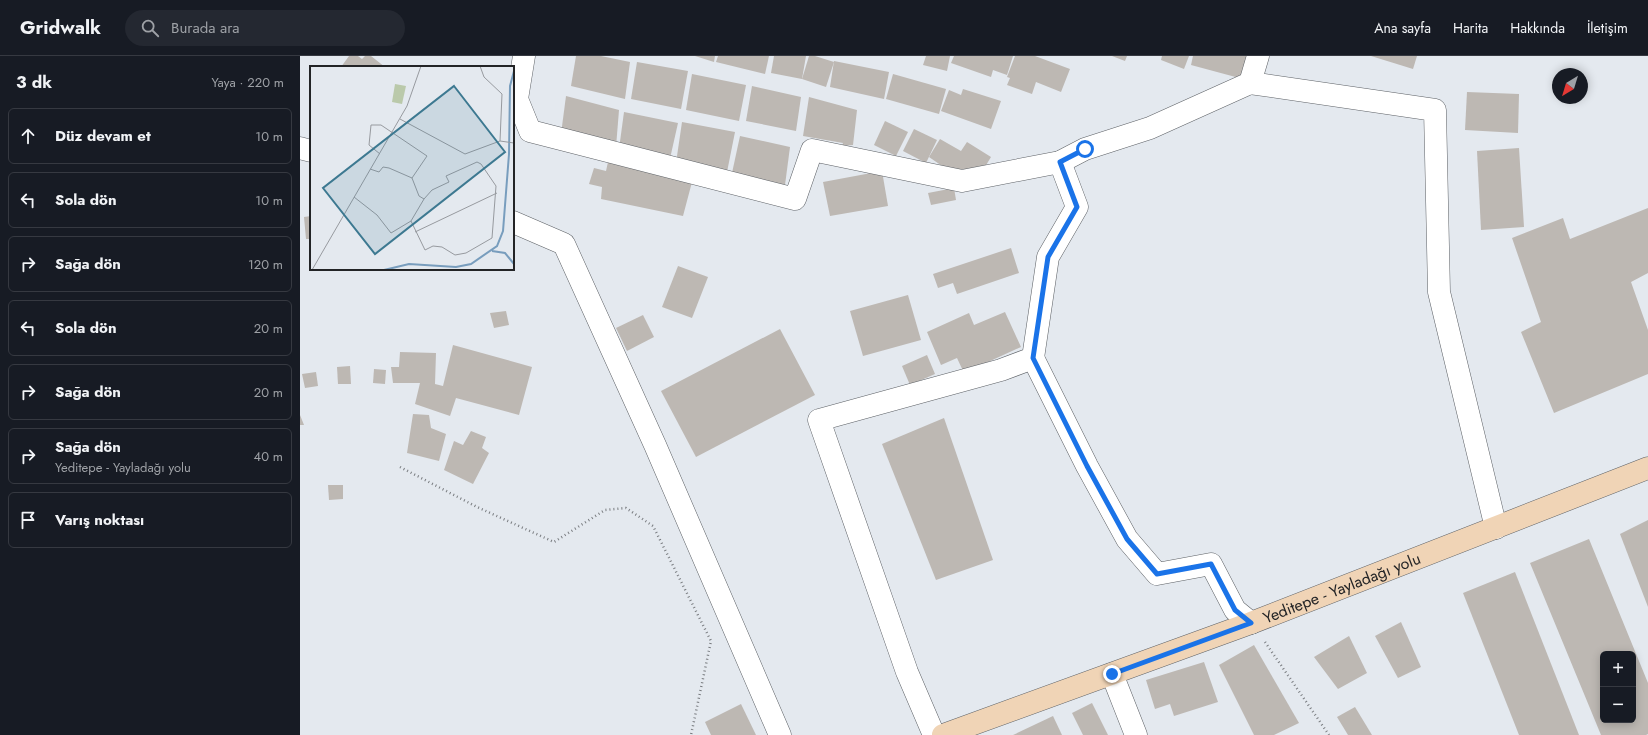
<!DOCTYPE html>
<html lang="tr">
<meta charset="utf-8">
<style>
:root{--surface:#171b24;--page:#242831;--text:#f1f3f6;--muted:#9ea1a6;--line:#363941}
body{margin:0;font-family:Jost,sans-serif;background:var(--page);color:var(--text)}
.controls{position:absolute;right:12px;bottom:12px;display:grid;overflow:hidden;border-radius:6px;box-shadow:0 2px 10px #0003}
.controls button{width:36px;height:36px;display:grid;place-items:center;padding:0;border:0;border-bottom:1px solid var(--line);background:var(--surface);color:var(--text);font:20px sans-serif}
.compass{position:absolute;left:1252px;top:12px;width:36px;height:36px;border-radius:50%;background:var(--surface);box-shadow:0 2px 10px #0003;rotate:218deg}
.stop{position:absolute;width:12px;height:12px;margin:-9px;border:3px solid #1a73e8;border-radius:50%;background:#fff}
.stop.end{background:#1a73e8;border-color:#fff;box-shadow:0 1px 4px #0008}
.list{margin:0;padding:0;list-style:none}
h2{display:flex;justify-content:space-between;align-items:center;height:52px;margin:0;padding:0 16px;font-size:17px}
h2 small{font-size:13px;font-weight:400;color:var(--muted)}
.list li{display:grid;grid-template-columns:26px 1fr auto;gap:12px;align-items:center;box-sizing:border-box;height:56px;margin:0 8px 8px;padding:0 8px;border:1px solid var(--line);border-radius:6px}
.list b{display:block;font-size:15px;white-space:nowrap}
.list p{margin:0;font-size:13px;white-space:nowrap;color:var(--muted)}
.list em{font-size:13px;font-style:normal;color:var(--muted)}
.icon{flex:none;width:22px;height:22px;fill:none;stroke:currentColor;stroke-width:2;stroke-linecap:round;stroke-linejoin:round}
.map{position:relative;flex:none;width:1348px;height:679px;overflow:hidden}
header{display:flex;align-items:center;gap:24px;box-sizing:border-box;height:56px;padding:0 20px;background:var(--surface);border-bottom:1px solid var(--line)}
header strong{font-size:19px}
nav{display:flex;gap:22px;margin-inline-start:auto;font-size:14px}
.search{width:280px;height:36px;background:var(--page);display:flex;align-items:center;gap:10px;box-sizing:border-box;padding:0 14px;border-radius:22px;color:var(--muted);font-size:15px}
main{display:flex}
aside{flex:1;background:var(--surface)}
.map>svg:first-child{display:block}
.building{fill:#bdb8b3;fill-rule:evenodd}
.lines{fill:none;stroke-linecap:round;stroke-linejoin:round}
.minor-casing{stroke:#5d6166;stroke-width:23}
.secondary-casing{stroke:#5d6166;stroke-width:23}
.path{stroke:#7a7d81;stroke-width:2.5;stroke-dasharray:1 3;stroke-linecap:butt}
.minor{stroke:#fff;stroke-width:22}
.secondary{stroke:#f0d4b6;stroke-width:22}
.route{stroke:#1a73e8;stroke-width:5}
.labels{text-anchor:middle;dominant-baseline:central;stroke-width:3.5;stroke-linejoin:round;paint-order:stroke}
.street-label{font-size:16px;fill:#232426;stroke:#f1f6fc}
.inset-river{fill:none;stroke:#789dbd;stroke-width:2}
.inset-road{fill:none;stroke:#979a9f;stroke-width:1}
.view{fill:#3d7991;fill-opacity:0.15;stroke:#3d7991;stroke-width:2}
.inset-edge{fill:none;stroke:#232426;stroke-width:2}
</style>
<header>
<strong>Gridwalk</strong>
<div class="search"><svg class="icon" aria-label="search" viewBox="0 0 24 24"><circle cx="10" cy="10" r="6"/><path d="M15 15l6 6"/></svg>Burada ara</div>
<nav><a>Ana sayfa</a><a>Harita</a><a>Hakkında</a><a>İletişim</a></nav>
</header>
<main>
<aside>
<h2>3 dk<small>Yaya · 220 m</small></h2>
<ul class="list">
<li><svg class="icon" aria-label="ahead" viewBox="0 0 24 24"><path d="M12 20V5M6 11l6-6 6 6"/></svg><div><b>Düz devam et</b></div><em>10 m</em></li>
<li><svg class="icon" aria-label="left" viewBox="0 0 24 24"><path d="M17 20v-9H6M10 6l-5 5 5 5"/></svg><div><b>Sola dön</b></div><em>10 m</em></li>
<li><svg class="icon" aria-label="right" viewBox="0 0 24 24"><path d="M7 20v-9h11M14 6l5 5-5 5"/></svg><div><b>Sağa dön</b></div><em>120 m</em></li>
<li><svg class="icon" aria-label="left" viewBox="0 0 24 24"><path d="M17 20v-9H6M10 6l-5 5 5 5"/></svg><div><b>Sola dön</b></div><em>20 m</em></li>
<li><svg class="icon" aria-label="right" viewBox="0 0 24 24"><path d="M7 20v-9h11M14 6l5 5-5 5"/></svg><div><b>Sağa dön</b></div><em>20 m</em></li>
<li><svg class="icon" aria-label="right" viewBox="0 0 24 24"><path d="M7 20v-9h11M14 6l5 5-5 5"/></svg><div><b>Sağa dön</b><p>Yeditepe - Yayladağı yolu</p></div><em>40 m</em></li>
<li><svg class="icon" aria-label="arrive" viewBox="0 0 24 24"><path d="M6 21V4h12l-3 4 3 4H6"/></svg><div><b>Varış noktası</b></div></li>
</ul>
</aside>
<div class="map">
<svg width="1348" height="679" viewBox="0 0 1348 679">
<rect width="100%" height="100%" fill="#e4e9ef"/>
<!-- building -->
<g class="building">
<path d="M49,0h9l4,3 3,-3h6l14,11h-44z"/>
<path d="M276,0h25l29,6 -5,37 -54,-13z"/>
<path d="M395,0h20l-1,6z"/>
<path d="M418,0h51l-4,18 -49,-12z"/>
<path d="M474,0h32l-4,23 -31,-6z"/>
<path d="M509,0h6l19,6 -8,25 -24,-8z"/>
<path d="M626,0h24l-3,15 -24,-6z"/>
<path d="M654,0h59l-6,19 -14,-5 -2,7 -40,-14z"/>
<path d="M715,0h20l35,13 -9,23 -25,-10 -4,12 -25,-9 3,-7 -3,-1z"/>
<path d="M812,0h15l-2,5z"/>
<path d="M862,0h27l-5,13 -23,-9z"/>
<path d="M893,0h56l-6,23 -52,-14z"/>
<path d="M1071,0h46l-4,13z"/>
<path d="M534,5l55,11 -5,27 -54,-12z"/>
<path d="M337,6l51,9 -7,38 -50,-10z"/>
<path d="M392,18l54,11 -7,36 -53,-11z"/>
<path d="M593,18l53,15 -7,25 -53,-15z"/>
<path d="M452,30l49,11 -5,34 -50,-10z"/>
<path d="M663,33l38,12 -10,28 -50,-18 8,-21 12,5z"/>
<path d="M1167,36l52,2 -1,39 -53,-3z"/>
<path d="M266,40l53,14 -3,37 -55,-13z"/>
<path d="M509,41l48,13 -4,35 -11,1 1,-3 -40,-7z"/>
<path d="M324,56l54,11 -9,40 -50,-14z"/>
<path d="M585,65l23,11 -12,24 -22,-11z"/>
<path d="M382,66l53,10 -8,40 -51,-9z"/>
<path d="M614,73l23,11 -11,23 -23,-12z"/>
<path d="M440,80l50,11 -5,38 -53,-12z"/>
<path d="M640,83l21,12 6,-9 24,15 -11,18 -16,6 -35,-24z"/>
<path d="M1219,92l5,79 -43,3 -4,-79z"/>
<path d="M308,106l84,20 -9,34 -82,-17 1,-12 -13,-3 5,-16 12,3z"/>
<path d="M582,115l6,35 -58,10 -7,-34z"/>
<path d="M654,132l2,12 -25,5 -3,-12z"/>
<path d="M1348,152v65l-17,9 17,48v44l-94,39 -33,-81 20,-10 -29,-84 51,-20 7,21z"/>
<path d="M11,160v23h-5l-2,-22z"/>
<path d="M711,192l8,25 -62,21 -4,-11 -15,5 -5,-14z"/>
<path d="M378,210l30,11 -16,41 -30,-11z"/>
<path d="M608,239l13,45 -58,16 -13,-45z"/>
<path d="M206,255l3,14 -15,3 -4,-15z"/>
<path d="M705,256l16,35 -57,26 -7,-15 -16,7 -14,-33 42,-19 5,12z"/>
<path d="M343,259l11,22 -27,14 -11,-23z"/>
<path d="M480,273l35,66 -119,62 -35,-66z"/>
<path d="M153,289l79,22 -13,48 -63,-17 -6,18 -35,-12 5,-21h-27l-2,-16h8l1,-15 36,1 -1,31 8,2z"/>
<path d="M627,299l8,19 -25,11 -8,-19z"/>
<path d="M50,310l1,18h-13l-1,-17z"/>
<path d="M74,313l12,1 -1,14 -12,-1z"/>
<path d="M16,316l2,14 -13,2 -3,-14z"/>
<path d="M113,358l16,1 2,13 15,6 -7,27 -32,-8z"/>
<path d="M0,359l4,10h-4z"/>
<path d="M644,362l49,142 -57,20 -54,-136z"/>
<path d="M171,375l15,6 -4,11 7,5 -16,31 -29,-14 10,-29 9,4z"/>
<path d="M28,429h15v14l-14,1z"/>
<path d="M1348,464v87l-28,-73z"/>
<path d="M1289,483l59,144v51l-2,1h-45l-71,-172zM1303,598h30v66h-30z"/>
<path d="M1215,516l64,163h-60l-56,-142z"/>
<path d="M1101,566l20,45 -23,11 -23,-42z"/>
<path d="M1049,580l18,37 -29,16 -24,-32z"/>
<path d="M954,589l45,78 -25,12h-20l-35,-70z"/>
<path d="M904,606l14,40 -44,14 -4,-12 -15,5 -9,-29z"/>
<path d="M792,647l16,32h-25l-11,-22z"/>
<path d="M441,648l15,31h-45l-6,-13z"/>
<path d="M1055,651l17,28h-24l-11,-18z"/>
<path d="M753,660l9,19h-49z"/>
</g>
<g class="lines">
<defs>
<g id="minor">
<path d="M224,0l-7,43 13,32 265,68 17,-49 150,31 98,-19 25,-13 65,-21 100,-45 8,-27"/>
<path d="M950,27l185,27 4,182 57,236"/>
<path d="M0,92l11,3"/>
<path d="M213,166l51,22 91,201 125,290"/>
<path d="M733,302l54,108 40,73 30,35 54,-10 24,46 16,13"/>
<path d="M812,618l24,61"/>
<path d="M634,679l-27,-63 -88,-252 182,-50 32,-12 15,-101 29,-50 -17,-45"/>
</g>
<g id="secondary">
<path id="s1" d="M643,679l308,-112 397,-155"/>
</g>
</defs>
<!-- minor casing -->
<use href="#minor" class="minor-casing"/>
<!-- secondary casing -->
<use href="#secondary" class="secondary-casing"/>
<!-- path -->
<g class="path">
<path d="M100,411l77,40 77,35 51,-32 21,-2 27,18 58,115 -20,94"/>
<path d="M965,586l64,93"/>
</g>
<!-- minor -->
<use href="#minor" class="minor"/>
<!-- secondary -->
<use href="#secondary" class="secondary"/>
</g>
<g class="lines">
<!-- route -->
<path class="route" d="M785,93l-25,13 17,45 -29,50 -15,101 54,108 40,73 30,35 54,-10 24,46 16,13 -139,51"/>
</g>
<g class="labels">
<!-- street labels -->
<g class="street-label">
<text stroke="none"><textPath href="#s1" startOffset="425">Yeditepe - Yayladağı yolu</textPath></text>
</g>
</g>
<!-- overview -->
<g transform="translate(10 10)">
<rect width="204" height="204" fill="#e4e9ef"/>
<path d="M85,18l11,2 -4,18 -10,-2z" fill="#bac9aa"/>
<path class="inset-river" d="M182,185l13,2 9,11M74,204l25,-6 47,3 15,-3 26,-18 6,-15 6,-77 1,-68 4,-15"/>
<path class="inset-road" d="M170,0l4,11 18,17 -2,47 14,2M90,53l65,35 35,-13M70,88l-11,-9 2,-20h10l46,31 -15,22 7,18 5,3 8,-9 17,-8 -3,-6 31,-14 4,2 15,22 -4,52 -26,15 -11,2 -13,-8 -9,-1 -8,4 -14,-29 13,-22M60,103l9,3 4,-5 6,1 23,10M44,131l23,18 14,18 20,-12M105,166l82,-39M2,204l95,-164 14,-40"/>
<path class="view" d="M144,20l51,66 -130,102 -52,-66z"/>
<rect width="204" height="204" class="inset-edge"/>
</g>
</svg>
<div class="controls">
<button>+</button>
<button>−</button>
</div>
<svg class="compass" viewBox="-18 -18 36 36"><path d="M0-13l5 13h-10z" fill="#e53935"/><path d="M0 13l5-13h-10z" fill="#9ea1a6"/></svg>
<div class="stop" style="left:785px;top:93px"></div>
<div class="stop end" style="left:812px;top:618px"></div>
</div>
</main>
